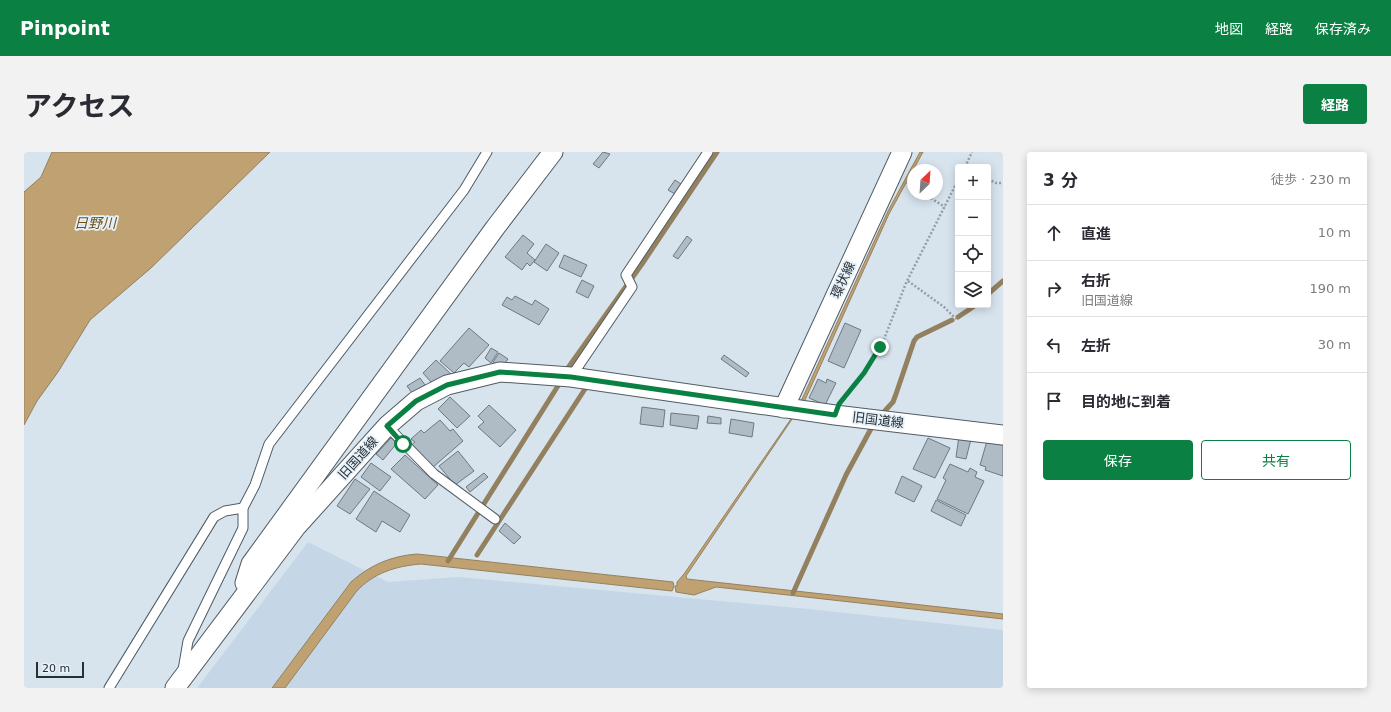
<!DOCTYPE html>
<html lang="ja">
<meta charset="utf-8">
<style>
:root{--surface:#fff;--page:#f2f2f3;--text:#2b2b33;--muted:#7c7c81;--line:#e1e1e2;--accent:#0b8043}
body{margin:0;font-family:"DejaVu Sans","Noto Sans JP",sans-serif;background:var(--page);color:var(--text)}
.controls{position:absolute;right:12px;top:12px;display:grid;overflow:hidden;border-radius:4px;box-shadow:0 2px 10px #0003}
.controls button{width:36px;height:36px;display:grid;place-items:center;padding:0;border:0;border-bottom:1px solid var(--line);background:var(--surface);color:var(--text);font:20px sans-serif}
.compass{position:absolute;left:883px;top:12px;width:36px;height:36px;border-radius:50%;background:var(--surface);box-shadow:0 2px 10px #0003;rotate:25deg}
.scale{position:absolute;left:12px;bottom:10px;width:48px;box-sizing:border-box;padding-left:4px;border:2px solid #2a2f32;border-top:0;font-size:11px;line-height:14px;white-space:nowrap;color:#2a2f32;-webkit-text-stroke:3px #e5f1fb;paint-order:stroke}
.stop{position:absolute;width:12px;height:12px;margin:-9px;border:3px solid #0b8043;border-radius:50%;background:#fff}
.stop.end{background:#0b8043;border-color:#fff;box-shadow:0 1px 4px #0008}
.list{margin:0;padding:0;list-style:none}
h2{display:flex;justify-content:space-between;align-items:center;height:52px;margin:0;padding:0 16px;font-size:17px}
h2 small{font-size:13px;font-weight:400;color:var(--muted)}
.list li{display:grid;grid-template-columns:26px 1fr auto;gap:12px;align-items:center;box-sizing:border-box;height:56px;padding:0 16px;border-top:1px solid var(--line)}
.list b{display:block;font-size:15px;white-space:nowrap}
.list p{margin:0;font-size:13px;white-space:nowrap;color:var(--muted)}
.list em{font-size:13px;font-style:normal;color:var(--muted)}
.actions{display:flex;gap:8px;padding:12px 16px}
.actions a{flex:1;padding:9px 0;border:1px solid var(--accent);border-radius:4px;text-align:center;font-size:14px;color:var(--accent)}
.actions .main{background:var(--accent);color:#fff}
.icon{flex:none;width:22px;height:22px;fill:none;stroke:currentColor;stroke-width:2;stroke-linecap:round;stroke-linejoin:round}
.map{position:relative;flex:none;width:979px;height:536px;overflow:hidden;border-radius:4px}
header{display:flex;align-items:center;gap:24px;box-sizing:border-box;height:56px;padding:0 20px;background:var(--accent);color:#fff}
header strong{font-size:19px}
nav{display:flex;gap:22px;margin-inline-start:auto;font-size:14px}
.intro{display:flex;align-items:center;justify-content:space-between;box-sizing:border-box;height:96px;padding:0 24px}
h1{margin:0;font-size:28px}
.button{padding:10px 18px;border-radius:4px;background:var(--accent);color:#fff;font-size:14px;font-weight:700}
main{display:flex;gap:24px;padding:0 24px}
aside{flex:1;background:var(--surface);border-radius:4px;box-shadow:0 2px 10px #0003}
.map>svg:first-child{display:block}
.built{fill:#c5d7e6}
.water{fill:#c0a272;stroke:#93805f}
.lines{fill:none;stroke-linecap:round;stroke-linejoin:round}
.stream{stroke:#93805f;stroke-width:5}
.building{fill:#afbbc5;stroke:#6d7981}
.lane-casing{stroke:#515c64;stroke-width:11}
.street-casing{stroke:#515c64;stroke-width:21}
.path{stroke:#949ea5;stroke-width:2.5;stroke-dasharray:2 2;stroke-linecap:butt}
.lane{stroke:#fff;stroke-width:9}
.street{stroke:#fff;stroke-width:19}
.route{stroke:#0b8043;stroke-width:5}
.labels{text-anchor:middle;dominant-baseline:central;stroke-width:3.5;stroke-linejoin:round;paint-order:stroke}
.street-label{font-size:13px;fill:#2a2f32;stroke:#e5f1fb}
.water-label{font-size:14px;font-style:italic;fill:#6e5016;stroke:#e5f1fb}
</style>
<header>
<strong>Pinpoint</strong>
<nav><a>地図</a><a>経路</a><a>保存済み</a></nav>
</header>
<div class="intro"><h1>アクセス</h1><a class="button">経路</a></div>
<main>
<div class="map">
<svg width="979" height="536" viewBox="0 0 979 536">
<rect width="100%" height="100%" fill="#d7e4ee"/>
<!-- built -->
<path class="built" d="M284,390l80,40 70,-5 351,32 194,21v58h-806z"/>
<!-- water -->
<g class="water">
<path d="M28,0h218l-119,116 -61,52 -32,52 -21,29 -13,24v-233l17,-15z"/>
<path d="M896,0h3l-34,62 -84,186 -119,176 1,3 316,35v5l-287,-32 -22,8 -18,-3 -1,-6h2v-4l7,-8 109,-158 10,-19 85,-186z"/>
<path d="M393,402l256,28 1,4 -2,5 -251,-27c-25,2 -48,9 -65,28l-71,96h-13l79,-106c19,-17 40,-26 66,-28z"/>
</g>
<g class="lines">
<!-- stream -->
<g class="stream">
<path d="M964,142l15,-13"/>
<path d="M934,165l18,-12"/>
<path d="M541,220l77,-108 75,-112"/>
<path d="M858,262l11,-12 3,-8 18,-53 3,-4 35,-17"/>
<path d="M453,403l108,-166"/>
<path d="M424,409l113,-180"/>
<path d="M769,441l53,-118 27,-50"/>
</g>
</g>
<!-- building -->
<g class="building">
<path d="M579,0l7,2 -11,14 -6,-4z"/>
<path d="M651,28l6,4 -6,10 -7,-4z"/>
<path d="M499,83l11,9 -7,9 8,7 -5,6 -3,-3 -5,7 -17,-13z"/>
<path d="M663,84l5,4 -14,19 -5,-3z"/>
<path d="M522,92l13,9 -12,18 -13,-9z"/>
<path d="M540,103l23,10 -6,12 -22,-10z"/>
<path d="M558,128l12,6 -6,12 -12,-6z"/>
<path d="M491,144l17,9 3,-5 14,9 -10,16 -37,-20 5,-8 5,3z"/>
<path d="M821,171l16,7 -17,38 -16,-7z"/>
<path d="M445,176l20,17 -20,22 -5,-4 -10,10 -14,-12z"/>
<path d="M467,196l7,4 -7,11 -6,-5z"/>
<path d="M475,201l9,6 -3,4 -8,2 -4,-3z"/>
<path d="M700,203l25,18 -3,4 -25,-18z"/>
<path d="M412,208l15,14 -20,8 -8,-9z"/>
<path d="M396,226l5,7 -13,8 -5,-7z"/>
<path d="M794,227l8,4 1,-4 9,4 -11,22 -16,-7z"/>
<path d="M426,245l20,19 -13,12 -19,-19z"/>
<path d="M465,253l27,25 -16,17 -22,-20 6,-5 -6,-6z"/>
<path d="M618,255l23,3 -2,17 -23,-3z"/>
<path d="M647,261l28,3 -2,13 -27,-4z"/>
<path d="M684,264l13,2v6l-14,-1z"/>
<path d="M707,267l23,4 -2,14 -23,-4z"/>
<path d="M416,268l10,11 3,-2 10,12 -31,27 -22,-22 5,-4 -4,-3 10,-9 3,3z"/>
<path d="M935,284l12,3 -5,20 -10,-2z"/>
<path d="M367,286l6,5 -14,17 -7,-6z"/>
<path d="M904,286l22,10 -15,30 -22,-9z"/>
<path d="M963,289l16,4v31l-18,-6 1,-3 -6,-2z"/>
<path d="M434,299l16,20 -19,14 -16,-19z"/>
<path d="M381,303l33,30 -13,14 -34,-30z"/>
<path d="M347,311l20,14 -11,14 -19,-14z"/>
<path d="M926,312l18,8 2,-4 7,4 -2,5 9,4 -16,33 -31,-15 9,-19 -3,-2z"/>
<path d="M460,321l4,4 -18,15 -4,-5z"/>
<path d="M878,324l20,10 -8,16 -19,-9z"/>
<path d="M331,327l15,10 -20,25 -13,-8z"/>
<path d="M350,339l36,24 -10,17 -18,-11 -6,11 -20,-13z"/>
<path d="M912,348l30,15 -5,11 -30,-15z"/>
<path d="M481,371l16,14 -7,7 -15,-13z"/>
</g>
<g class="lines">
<defs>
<g id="lane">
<path d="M547,225l61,-90 -6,-12 82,-123"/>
<path d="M363,274l47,48 61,45"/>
<path d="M159,518l5,-29 55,-113v-20l12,-23 14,-41 195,-254 23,-38"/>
<path d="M85,536l105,-171 11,-6 18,-3"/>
</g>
<g id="street">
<path d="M760,256l118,-256"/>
<path d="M221,431l6,-19 244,-336 58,-76"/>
<path d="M151,536l121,-161 91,-101 29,-25 31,-16 53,-13 71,5 264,38 168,20"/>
</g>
</defs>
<!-- lane casing -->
<use href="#lane" class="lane-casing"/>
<!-- street casing -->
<use href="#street" class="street-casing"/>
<!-- path -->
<g class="path">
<path d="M941,15l7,-15"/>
<path d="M964,27l8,4h7"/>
<path d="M882,30l7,5"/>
<path d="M900,42l21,13"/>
<path d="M884,129l36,26 12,12"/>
<path d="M819,247l21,-26 17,-26 25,-64 52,-103"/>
</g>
<!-- lane -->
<use href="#lane" class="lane"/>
<!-- street -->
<use href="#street" class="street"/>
</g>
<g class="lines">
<!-- route -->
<path class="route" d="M379,292l-16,-18 29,-25 31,-16 53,-13 71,5 264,38 4,-11 25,-31 16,-26"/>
</g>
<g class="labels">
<!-- street labels -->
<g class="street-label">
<text transform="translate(819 128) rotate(-65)">環状線</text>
<text transform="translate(854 268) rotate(7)">旧国道線</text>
<text transform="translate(334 306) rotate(-48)">旧国道線</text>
</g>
<!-- water labels -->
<g class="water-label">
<text x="71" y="71">日野川</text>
</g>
</g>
</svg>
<div class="controls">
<button>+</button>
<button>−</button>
<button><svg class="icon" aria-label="locate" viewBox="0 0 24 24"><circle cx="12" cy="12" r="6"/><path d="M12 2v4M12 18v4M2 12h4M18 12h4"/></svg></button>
<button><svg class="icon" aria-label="layers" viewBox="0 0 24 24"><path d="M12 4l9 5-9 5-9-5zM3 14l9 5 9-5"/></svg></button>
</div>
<svg class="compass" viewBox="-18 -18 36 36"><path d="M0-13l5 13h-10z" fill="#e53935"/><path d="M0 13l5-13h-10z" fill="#7c7c81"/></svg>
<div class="scale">20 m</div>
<div class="stop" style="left:379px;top:292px"></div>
<div class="stop end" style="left:856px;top:195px"></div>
</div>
<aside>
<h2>3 分<small>徒歩 · 230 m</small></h2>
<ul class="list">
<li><svg class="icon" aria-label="ahead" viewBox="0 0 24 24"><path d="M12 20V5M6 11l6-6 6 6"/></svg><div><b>直進</b></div><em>10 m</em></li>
<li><svg class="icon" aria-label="right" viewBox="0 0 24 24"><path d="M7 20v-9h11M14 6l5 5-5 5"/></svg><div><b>右折</b><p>旧国道線</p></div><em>190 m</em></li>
<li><svg class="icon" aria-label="left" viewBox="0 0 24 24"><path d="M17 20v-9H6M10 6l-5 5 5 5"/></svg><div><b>左折</b></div><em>30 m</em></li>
<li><svg class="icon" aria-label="arrive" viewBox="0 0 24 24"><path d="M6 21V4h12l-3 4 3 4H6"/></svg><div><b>目的地に到着</b></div></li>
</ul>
<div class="actions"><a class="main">保存</a><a>共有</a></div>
</aside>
</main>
